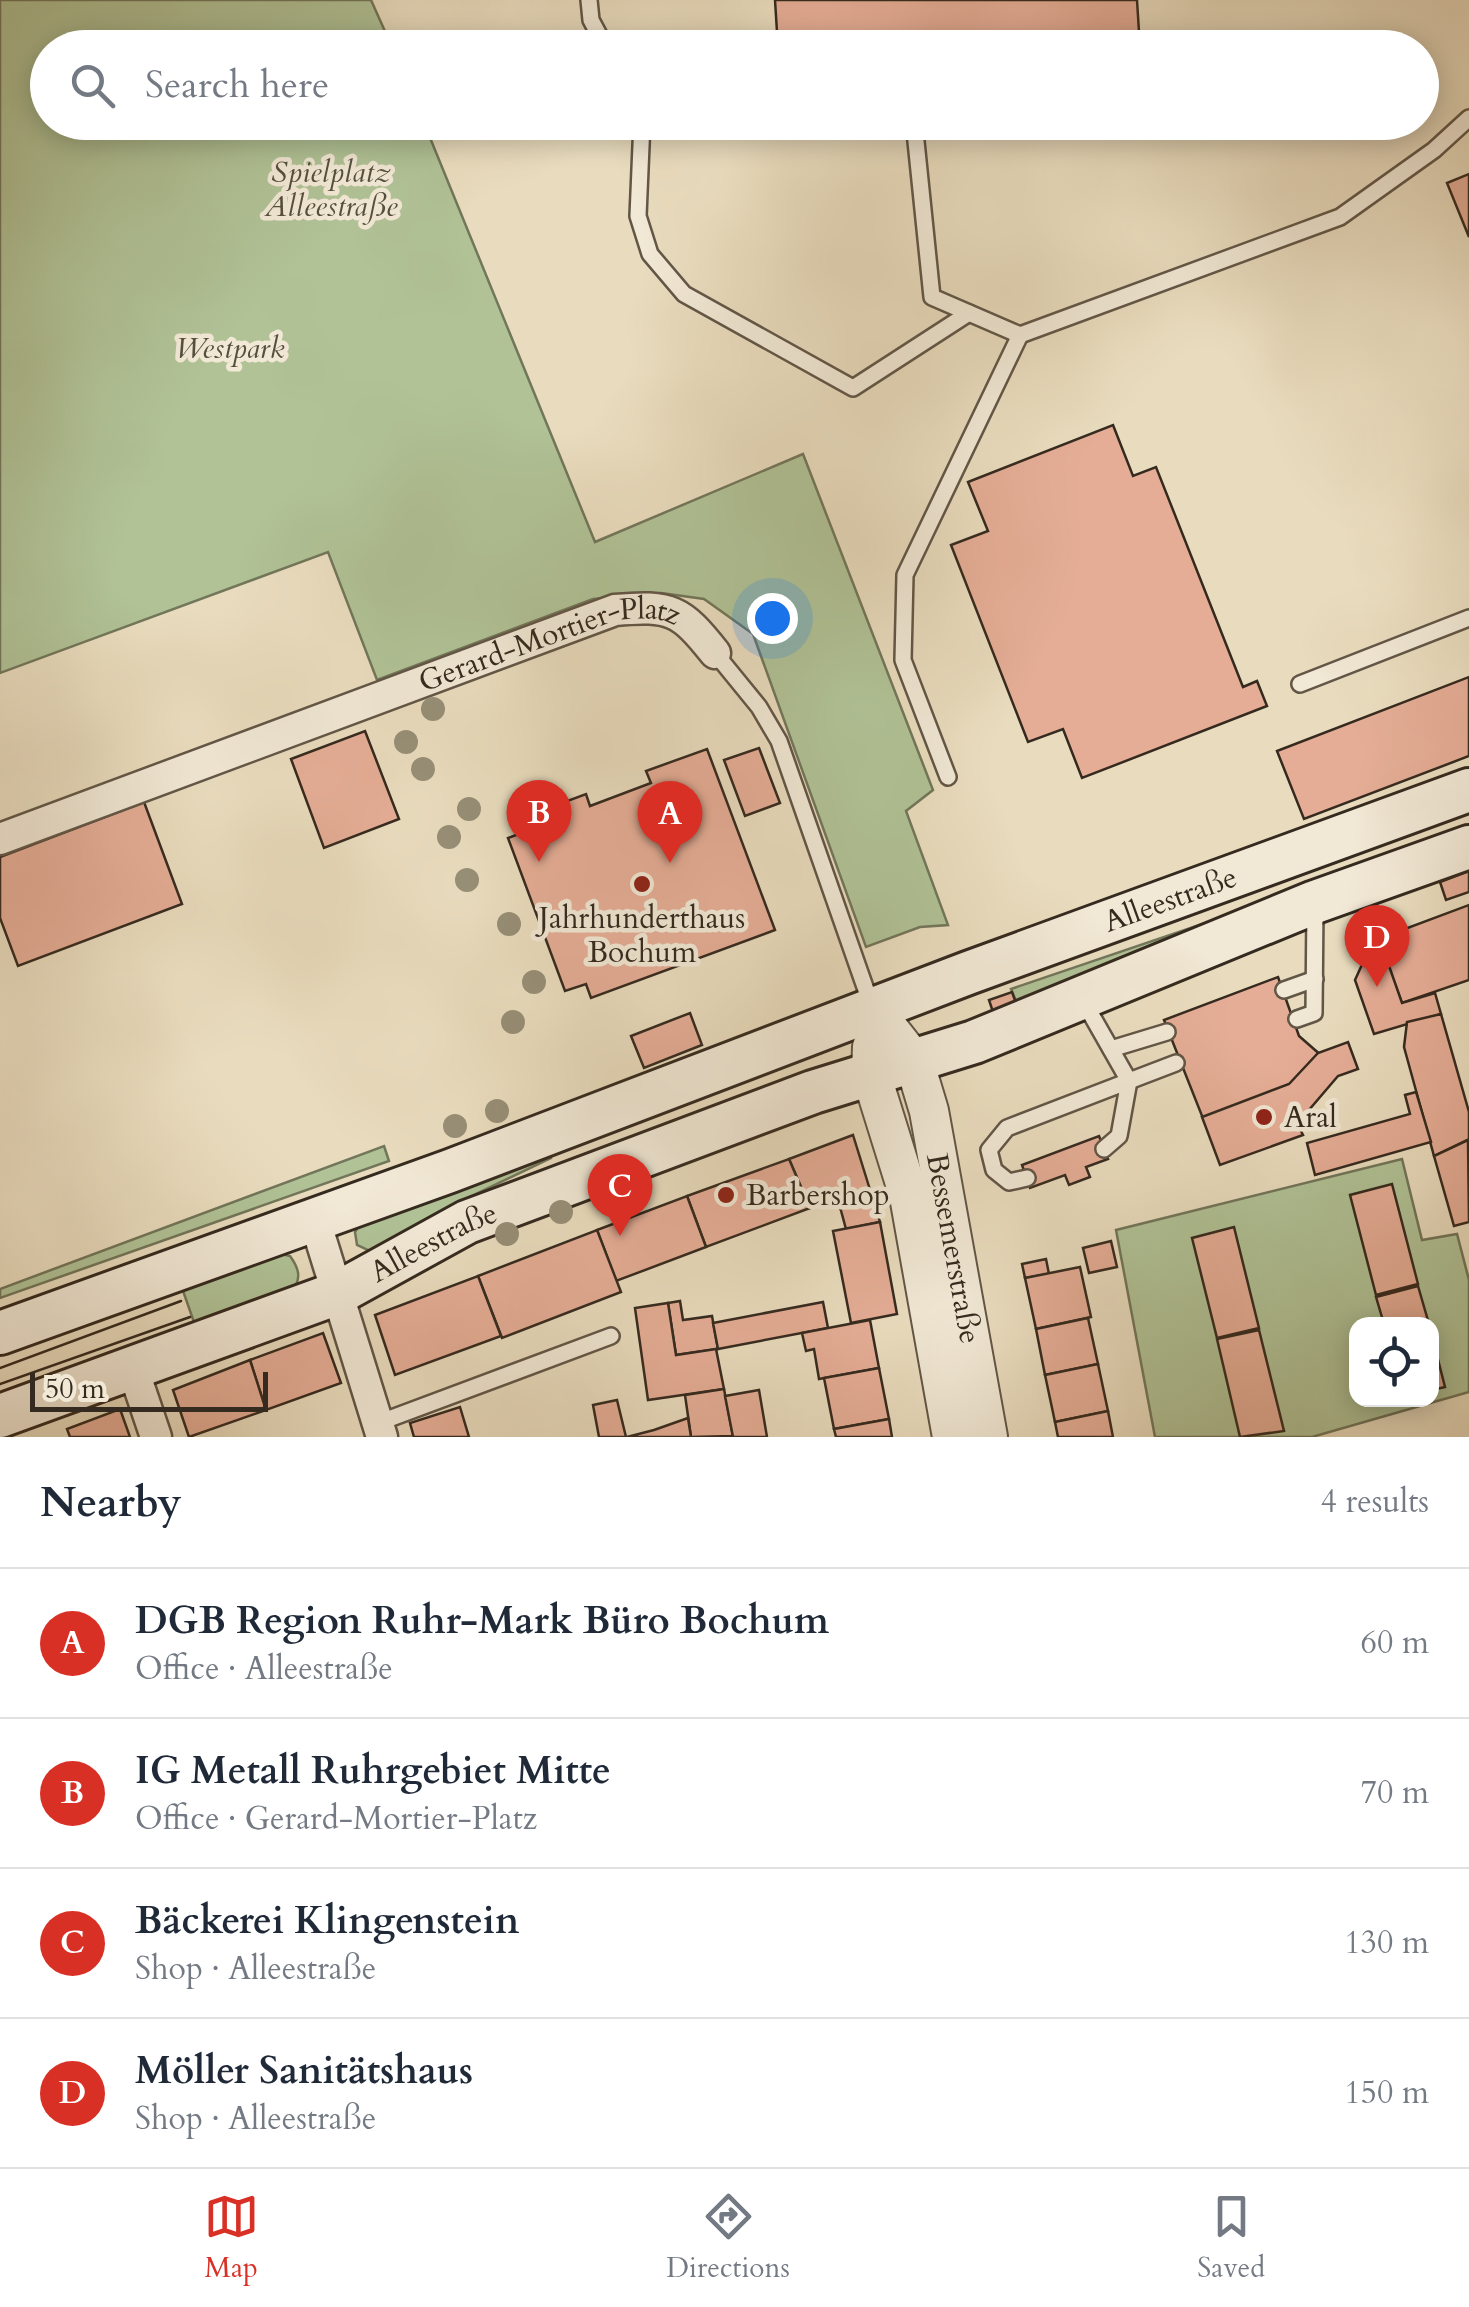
<!DOCTYPE html>
<meta charset="utf-8">
<style>
:root{--surface:#fff;--page:#f6f6f7;--text:#1f2937;--muted:#747a83;--line:#e0e1e3;--accent:#d93025}
body{margin:0;font-family:Cardo,serif;background:var(--page);color:var(--text)}
.controls{position:absolute;right:30px;bottom:30px;display:grid;overflow:hidden;border-radius:20px;box-shadow:0 5px 25px #0003}
.controls button{width:90px;height:90px;display:grid;place-items:center;padding:0;border:0;border-bottom:2px solid var(--line);background:var(--surface);color:var(--text);font:50px sans-serif}
.scale{position:absolute;left:30px;bottom:25px;width:238px;box-sizing:border-box;padding-left:10px;border:5px solid #352a1f;border-top:0;font-size:28px;line-height:35px;white-space:nowrap;color:#352a1f;-webkit-text-stroke:8px #f1e8d5;paint-order:stroke}
.you{position:absolute;left:772px;top:618px;width:35px;height:35px;margin:-25px;border:8px solid #fff;border-radius:50%;background:#1a73e8;box-shadow:0 0 0 15px #1a73e833}
.badge{display:grid;place-items:center;width:65px;height:65px;border-radius:50%;background:var(--accent);color:#fff;font-size:32px;font-weight:700}
.pin{position:absolute;translate:-50% -82px;filter:drop-shadow(0 2px 5px #0008)}
.pin::after{content:'';position:absolute;top:52px;width:35px;height:30px;background:inherit;clip-path:polygon(0 0,100% 0,50% 100%)}
.list{margin:0;padding:0;list-style:none}
h2{display:flex;justify-content:space-between;align-items:center;height:130px;margin:0;padding:0 40px;font-size:42px}
h2 small{font-size:32px;font-weight:400;color:var(--muted)}
.list li{display:grid;grid-template-columns:65px 1fr auto;gap:30px;align-items:center;box-sizing:border-box;height:150px;padding:0 40px;border-top:2px solid var(--line)}
.list b{display:block;font-size:38px;white-space:nowrap}
.list p{margin:0;font-size:32px;white-space:nowrap;color:var(--muted)}
.list em{font-size:32px;font-style:normal;color:var(--muted)}
.icon{flex:none;width:55px;height:55px;fill:none;stroke:currentColor;stroke-width:2;stroke-linecap:round;stroke-linejoin:round}
.map{position:relative;flex:none;width:1469px;height:1437px;overflow:hidden}
.search{position:absolute;background:var(--surface);box-shadow:0 5px 25px #0003;left:30px;right:30px;top:30px;height:110px;display:flex;align-items:center;gap:25px;box-sizing:border-box;padding:0 35px;border-radius:55px;color:var(--muted);font-size:38px}
.sheet{height:730px;background:var(--surface)}
nav{display:flex;justify-content:space-around;align-items:center;box-sizing:border-box;height:140px;border-top:2px solid var(--line);background:var(--surface);font-size:28px;color:var(--muted)}
nav a{display:grid;justify-items:center;gap:5px}
nav .on{color:var(--accent)}
.map>svg:first-child{display:block}
.green{fill:#b0c296;stroke:#72765a;stroke-width:2.5;fill-rule:evenodd}
.building{fill:#e5ad96;stroke:#352a1f;stroke-width:2.5}
.lines{fill:none;stroke-linecap:round;stroke-linejoin:round}
.service-casing{stroke:#625647;stroke-width:20}
.minor-casing{stroke:#625647;stroke-width:35}
.tertiary-casing{stroke:#625647;stroke-width:42}
.secondary-casing{stroke:#352a1f;stroke-width:48}
.service{stroke:#f1e8d5;stroke-width:15}
.minor{stroke:#f1e8d5;stroke-width:30}
.tertiary{stroke:#f1e8d5;stroke-width:38}
.secondary{stroke:#f1e8d5;stroke-width:42}
.tram{stroke:#352a1f;stroke-width:2.5}
.tree{fill:#978f77}
.poi-dot{fill:#8f2418;stroke:#f1e8d5;stroke-width:4}
.labels{text-anchor:middle;dominant-baseline:central;stroke-width:9;stroke-linejoin:round;paint-order:stroke}
.park-label{font-size:30px;font-style:italic;fill:#54503d;stroke:#f1e8d5}
.street-label{font-size:30px;fill:#352a1f;stroke:#f1e8d5}
.poi-label{font-size:30px;fill:#352a1f;stroke:#f1e8d5;text-anchor:start}
</style>
<div class="map">
<svg width="1469" height="1437" viewBox="0 0 1469 1437">
<rect width="100%" height="100%" fill="#e9dcbe"/>
<filter id="stains"><feTurbulence type="fractalNoise" baseFrequency=".002" numOctaves="4"/><feColorMatrix values="0 0 0 0 .2 0 0 0 0 .09 0 0 0 0 .02 0 0 0 .5 -.17"/></filter>
<radialGradient id="worn" r=".72"><stop offset=".6" stop-color="#630" stop-opacity="0"/><stop offset="1" stop-color="#630" stop-opacity=".3"/></radialGradient>
<!-- green -->
<g class="green">
<path d="M0,0h371l21,47 -344,1v74l376,1 171,419 208,-88 130,336 -27,21 42,114 -28,2 -54,20 -113,-313 -49,-35 -43,-6 -68,6 -216,81 -49,-128 -328,121z"/>
<path d="M1205,923l3,7 -189,78 -8,-19z"/>
<path d="M384,1146l5,15 -389,137v-9z"/>
<path d="M550,1151l1,7 -90,43 -72,49 -13,4 -19,-9 -2,-13 7,-11z"/>
<path d="M1402,1159l20,81 35,-6 12,46v112l-157,45h-157l-39,-207zM1356,1324h76v76h-76z"/>
<path d="M281,1254l9,2c11,15 11,24 0,39l-94,33 -14,-40z"/>
</g>
<!-- building -->
<g class="building">
<path d="M775,0h362l3,48h-362z"/>
<path d="M1469,174v63l-22,-54z"/>
<path d="M1113,425l20,51 23,-9 87,220 14,-6 10,25 -185,72 -19,-49 -35,13 -77,-197 37,-14 -20,-49z"/>
<path d="M1469,677v79l-165,63 -27,-68z"/>
<path d="M365,731l34,88 -75,29 -33,-89z"/>
<path d="M759,748l21,55 -35,13 -21,-56z"/>
<path d="M707,749l68,181 -184,68 -5,-14 -21,7 -57,-153 21,-8 -5,-13 62,-23 4,12 61,-23 -5,-12z"/>
<path d="M144,802l38,102 -164,62 -18,-48v-61z"/>
<path d="M1469,871v21l-23,8 -6,-18z"/>
<path d="M1469,905v75l-67,23 -24,-64z"/>
<path d="M1381,943l21,60 33,-10 6,21 -67,20 -19,-54 15,-33z"/>
<path d="M1278,977l21,59 24,21 -24,28 -95,36 -40,-101z"/>
<path d="M1012,992l5,14 -23,9 -5,-15z"/>
<path d="M690,1013l12,32 -58,23 -13,-32z"/>
<path d="M1441,1014l28,98v27l-35,17 -30,-109 3,-25z"/>
<path d="M1348,1042l10,27 -20,7 -35,41 4,9 -7,3 3,6 -83,30 -18,-48 87,-33 29,-31z"/>
<path d="M1416,1092l15,50 -116,33 -8,-32 103,-29 -5,-19z"/>
<path d="M853,1135l27,87 -34,7 -9,-33 -27,12 -21,-49z"/>
<path d="M1099,1136l9,23 -22,8 4,10 -21,8 -4,-10 -35,13 -8,-23z"/>
<path d="M1468,1140l1,82 -15,4 -20,-70z"/>
<path d="M789,1159l21,49 -104,39 -19,-51z"/>
<path d="M1392,1184l26,100 -42,11 -26,-100z"/>
<path d="M687,1196l19,51 -90,34 -19,-51z"/>
<path d="M880,1222l17,92 -46,9 -18,-92z"/>
<path d="M1234,1227l25,101 -42,10 -25,-100z"/>
<path d="M597,1230l24,62 -119,46 -24,-62z"/>
<path d="M1111,1241l6,26 -28,6 -6,-25z"/>
<path d="M1046,1259l3,15 -24,4 -3,-14z"/>
<path d="M1080,1267l11,50 -55,12 -11,-51z"/>
<path d="M478,1276l23,60 -106,39 -20,-60z"/>
<path d="M1418,1286l11,38h-45l-8,-27z"/>
<path d="M680,1301l3,19 29,-4 6,33 -42,6 -8,-52z"/>
<path d="M823,1302l5,26 -110,21 -5,-26z"/>
<path d="M668,1303l8,52 40,-6 8,40 -76,11 -13,-92z"/>
<path d="M1088,1318l10,46 -53,11 -9,-46z"/>
<path d="M870,1320l9,48 -60,11 -5,-30 -8,2 -4,-18z"/>
<path d="M1259,1330l25,101 -44,6 -23,-98z"/>
<path d="M323,1333l18,50 -75,27 -16,-50z"/>
<path d="M1432,1336l13,51 -13,3z"/>
<path d="M250,1360l16,50 -77,27 -16,-47z"/>
<path d="M1098,1364l10,47 -53,11 -10,-47z"/>
<path d="M879,1368l10,51 -55,10 -10,-51z"/>
<path d="M724,1389l9,47 -42,1 -6,-42z"/>
<path d="M759,1390l8,47h-34l-8,-41z"/>
<path d="M617,1400l9,37h-27l-6,-32z"/>
<path d="M460,1407l9,30h-55l-4,-14z"/>
<path d="M120,1409l10,28h-60l-3,-8z"/>
<path d="M1108,1411l5,26h-55l-3,-15z"/>
<path d="M688,1418l3,19h-64l27,-7z"/>
<path d="M889,1419l3,18h-56l-2,-8z"/>
</g>
<g class="lines">
<defs>
<g id="service">
<path d="M589,0l2,20 15,28"/>
<path d="M642,122l-4,94 12,38 34,40 169,94 116,-75"/>
<path d="M914,122l18,175 88,38 320,-118 94,-67 35,-32"/>
<path d="M715,653l44,54 20,34 93,266"/>
<path d="M1300,684l169,-66"/>
<path d="M948,777l-45,-117 2,-85 115,-240"/>
<path d="M1284,990l31,-11"/>
<path d="M1084,1002l45,79 47,-18"/>
<path d="M1297,1019l17,-6 1,-107"/>
<path d="M1111,1049l56,-17"/>
<path d="M1027,1178l-18,4 -15,-12 -5,-20 18,-22 122,-47 -10,55 -15,13"/>
<path d="M378,1423l233,-87"/>
</g>
<g id="minor">
<path id="s1" d="M0,839l615,-229c56,-5 66,0 100,43"/>
<path d="M315,1221l67,216"/>
<path d="M133,1369l23,68"/>
</g>
<g id="tertiary">
<path id="s2" d="M873,1009l41,52 15,50 59,326"/>
<path d="M872,1047l-1,27 38,122 43,241"/>
</g>
<g id="secondary">
<path id="s3" d="M0,1333l450,-162 518,-198 501,-183"/>
<path id="s4" d="M0,1416l338,-123 129,-71 346,-130 161,-50 341,-140 154,-55"/>
</g>
</defs>
<!-- service casing -->
<use href="#service" class="service-casing"/>
<!-- minor casing -->
<use href="#minor" class="minor-casing"/>
<!-- tertiary casing -->
<use href="#tertiary" class="tertiary-casing"/>
<!-- secondary casing -->
<use href="#secondary" class="secondary-casing"/>
<!-- service -->
<use href="#service" class="service"/>
<!-- minor -->
<use href="#minor" class="minor"/>
<!-- tertiary -->
<use href="#tertiary" class="tertiary"/>
<!-- secondary -->
<use href="#secondary" class="secondary"/>
<!-- tram -->
<g class="tram">
<path d="M0,1368l181,-67"/>
<path d="M0,1384l190,-67"/>
</g>
</g>
<!-- trees -->
<g class="tree">
<circle cx="433" cy="709" r="12"/>
<circle cx="406" cy="742" r="12"/>
<circle cx="423" cy="769" r="12"/>
<circle cx="469" cy="809" r="12"/>
<circle cx="449" cy="837" r="12"/>
<circle cx="467" cy="880" r="12"/>
<circle cx="509" cy="924" r="12"/>
<circle cx="534" cy="982" r="12"/>
<circle cx="513" cy="1022" r="12"/>
<circle cx="497" cy="1111" r="12"/>
<circle cx="455" cy="1126" r="12"/>
<circle cx="621" cy="1188" r="12"/>
<circle cx="561" cy="1212" r="12"/>
<circle cx="507" cy="1234" r="12"/>
</g>
<!-- markers -->
<g class="poi-dot">
<circle cx="642" cy="884" r="10"/>
<circle cx="1264" cy="1117" r="10"/>
<circle cx="726" cy="1195" r="10"/>
</g>
<g class="labels">
<!-- park labels -->
<g class="park-label">
<text x="331" y="172">Spielplatz<tspan x="331" dy="34">Alleestraße</tspan></text>
<text x="230" y="348">Westpark</text>
</g>
<!-- street labels -->
<g class="street-label">
<text stroke="none"><textPath href="#s1" startOffset="585">Gerard-Mortier-Platz</textPath></text>
<text stroke="none"><textPath href="#s3" startOffset="1248">Alleestraße</textPath></text>
<text stroke="none"><textPath href="#s4" startOffset="468">Alleestraße</textPath></text>
<text stroke="none"><textPath href="#s2" startOffset="258">Bessemerstraße</textPath></text>
</g>
<!-- poi labels -->
<g class="poi-label">
<text x="642" y="918" text-anchor="middle">Jahrhunderthaus<tspan x="642" dy="34">Bochum</tspan></text>
<text x="1284" y="1117">Aral</text>
<text x="746" y="1195">Barbershop</text>
</g>
</g>
<rect width="100%" height="100%" filter="url(#stains)"/>
<rect width="100%" height="100%" fill="url(#worn)"/>
</svg>
<div class="controls">
<button><svg class="icon" aria-label="locate" viewBox="0 0 24 24"><circle cx="12" cy="12" r="6"/><path d="M12 2v4M12 18v4M2 12h4M18 12h4"/></svg></button>
</div>
<div class="scale">50 m</div>
<div class="you"></div>
<div class="pin badge" style="left:670px;top:863px">A</div>
<div class="pin badge" style="left:539px;top:862px">B</div>
<div class="pin badge" style="left:620px;top:1236px">C</div>
<div class="pin badge" style="left:1377px;top:987px">D</div>
<div class="search"><svg class="icon" aria-label="search" viewBox="0 0 24 24"><circle cx="10" cy="10" r="6"/><path d="M15 15l6 6"/></svg>Search here</div>
</div>
<section class="sheet">
<h2>Nearby<small>4 results</small></h2>
<ul class="list">
<li><span class="badge">A</span><div><b>DGB Region Ruhr-Mark Büro Bochum</b><p>Office · Alleestraße</p></div><em>60 m</em></li>
<li><span class="badge">B</span><div><b>IG Metall Ruhrgebiet Mitte</b><p>Office · Gerard-Mortier-Platz</p></div><em>70 m</em></li>
<li><span class="badge">C</span><div><b>Bäckerei Klingenstein</b><p>Shop · Alleestraße</p></div><em>130 m</em></li>
<li><span class="badge">D</span><div><b>Möller Sanitätshaus</b><p>Shop · Alleestraße</p></div><em>150 m</em></li>
</ul>
</section>
<nav>
<a class="on"><svg class="icon" aria-label="map" viewBox="0 0 24 24"><path d="M3 6l6-2 6 2 6-2v14l-6 2-6-2-6 2zM9 4v14M15 6v14"/></svg>Map</a>
<a><svg class="icon" aria-label="directions" viewBox="0 0 24 24"><path d="M12 3l9 9-9 9-9-9zM9 14v-3h6M13 9l2 2-2 2"/></svg>Directions</a>
<a><svg class="icon" aria-label="saved" viewBox="0 0 24 24"><path d="M7 4h10v16l-5-4-5 4z"/></svg>Saved</a>
</nav>
